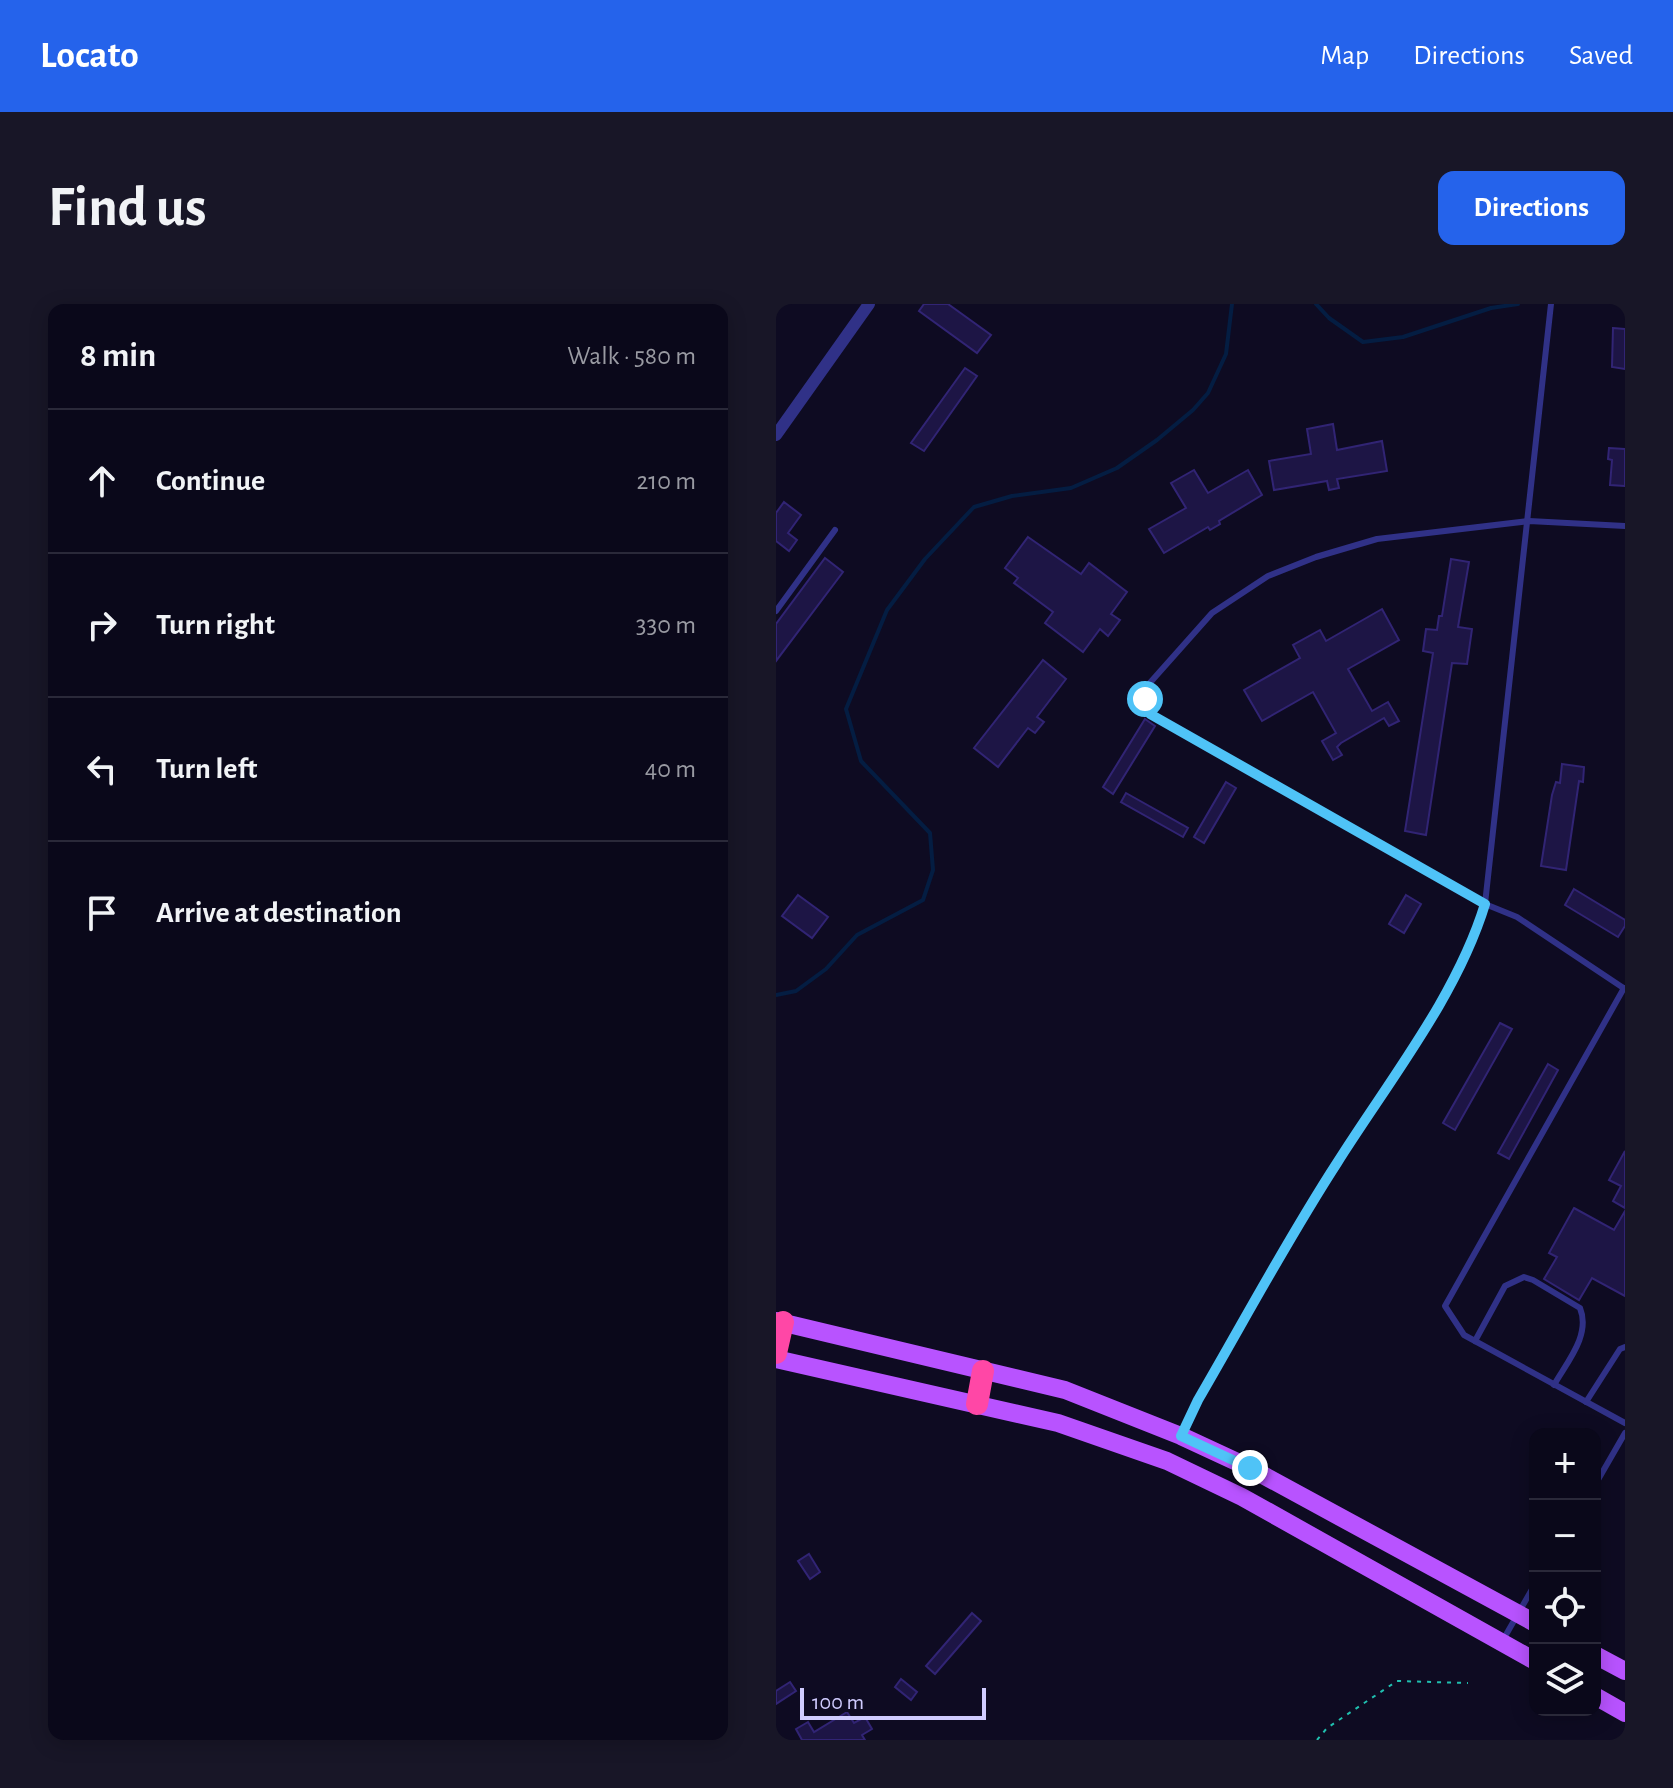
<!DOCTYPE html>
<meta charset="utf-8">
<style>
:root{--surface:#0a081a;--page:#181627;--text:#f1f3f6;--muted:#999aa2;--line:#2a2939;--accent:#2563eb}
body{margin:0;font-family:"Alegreya Sans",sans-serif;background:var(--page);color:var(--text)}
.controls{position:absolute;right:24px;bottom:24px;display:grid;overflow:hidden;border-radius:16px;box-shadow:0 4px 20px #0003}
.controls button{width:72px;height:72px;display:grid;place-items:center;padding:0;border:0;border-bottom:2px solid var(--line);background:var(--surface);color:var(--text);font:40px sans-serif}
.scale{position:absolute;left:24px;bottom:20px;width:186px;box-sizing:border-box;padding-left:8px;border:4px solid #d0ccff;border-top:0;font-size:22px;line-height:28px;white-space:nowrap;color:#d0ccff;-webkit-text-stroke:6px #0e0b22;paint-order:stroke}
.stop{position:absolute;width:24px;height:24px;margin:-18px;border:6px solid #4fc3f7;border-radius:50%;background:#fff}
.stop.end{background:#4fc3f7;border-color:#fff;box-shadow:0 2px 8px #0008}
.list{margin:0;padding:0;list-style:none}
h2{display:flex;justify-content:space-between;align-items:center;height:104px;margin:0;padding:0 32px;font-size:34px}
h2 small{font-size:26px;font-weight:400;color:var(--muted)}
.list li{display:grid;grid-template-columns:52px 1fr auto;gap:24px;align-items:center;box-sizing:border-box;height:144px;padding:0 32px;border-top:2px solid var(--line)}
.list b{display:block;font-size:30px;white-space:nowrap}
.list em{font-size:26px;font-style:normal;color:var(--muted)}
.icon{flex:none;width:44px;height:44px;fill:none;stroke:currentColor;stroke-width:2;stroke-linecap:round;stroke-linejoin:round}
.map{position:relative;flex:none;width:849px;height:1436px;overflow:hidden;border-radius:16px}
header{display:flex;align-items:center;gap:48px;box-sizing:border-box;height:112px;padding:0 40px;background:var(--accent);color:#fff}
header strong{font-size:38px}
nav{display:flex;gap:44px;margin-inline-start:auto;font-size:28px}
.intro{display:flex;align-items:center;justify-content:space-between;box-sizing:border-box;height:192px;padding:0 48px}
h1{margin:0;font-size:56px}
.button{padding:20px 36px;border-radius:16px;background:var(--accent);color:#fff;font-size:28px;font-weight:700}
main{display:flex;gap:48px;padding:0 48px}
aside{flex:1;background:var(--surface);border-radius:16px;box-shadow:0 4px 20px #0003}
.map>svg:first-child{display:block}
.lines{fill:none;stroke-linecap:round;stroke-linejoin:round}
.stream{stroke:#041d42;stroke-width:4}
.building{fill:#1d1545;stroke:#312474;stroke-width:2}
.path{stroke:#20bfaf;stroke-width:2;stroke-dasharray:4 6;stroke-linecap:butt}
.lane{stroke:#303187;stroke-width:6}
.street{stroke:#303187;stroke-width:12}
.primary{stroke:#b853ff;stroke-width:18}
.highway{stroke:#ff47a6;stroke-width:22}
.route{stroke:#4fc3f7;stroke-width:10}
</style>
<header>
<strong>Locato</strong>
<nav><a>Map</a><a>Directions</a><a>Saved</a></nav>
</header>
<div class="intro"><h1>Find us</h1><a class="button">Directions</a></div>
<main>
<aside>
<h2>8 min<small>Walk · 580 m</small></h2>
<ul class="list">
<li><svg class="icon" aria-label="ahead" viewBox="0 0 24 24"><path d="M12 20V5M6 11l6-6 6 6"/></svg><div><b>Continue</b></div><em>210 m</em></li>
<li><svg class="icon" aria-label="right" viewBox="0 0 24 24"><path d="M7 20v-9h11M14 6l5 5-5 5"/></svg><div><b>Turn right</b></div><em>330 m</em></li>
<li><svg class="icon" aria-label="left" viewBox="0 0 24 24"><path d="M17 20v-9H6M10 6l-5 5 5 5"/></svg><div><b>Turn left</b></div><em>40 m</em></li>
<li><svg class="icon" aria-label="arrive" viewBox="0 0 24 24"><path d="M6 21V4h12l-3 4 3 4H6"/></svg><div><b>Arrive at destination</b></div></li>
</ul>
</aside>
<div class="map">
<svg width="849" height="1436" viewBox="0 0 849 1436">
<rect width="100%" height="100%" fill="#0e0b22"/>
<g class="lines">
<!-- stream -->
<g class="stream">
<path d="M540,0l13,14 34,24 40,-5 88,-29 27,-4"/>
<path d="M0,691l20,-4 30,-22 31,-34 66,-35 10,-30 -3,-37 -69,-72 -15,-52 41,-99 38,-51 49,-52 38,-11 59,-8 46,-20 40,-28 36,-30 15,-17 18,-39 6,-50"/>
</g>
</g>
<!-- building -->
<g class="building">
<path d="M148,0h24l43,31 -14,18 -58,-42z"/>
<path d="M837,24l12,1v40l-13,-2z"/>
<path d="M189,64l12,8 -53,75 -13,-8z"/>
<path d="M557,120l4,26 45,-9 5,30 -50,8 2,9 -10,2 -2,-9 -53,9 -5,-29 42,-7 -4,-25z"/>
<path d="M833,144l16,1v37l-15,-1 2,-25 -4,-1z"/>
<path d="M418,166l14,23 40,-23 14,25 -43,26 1,3 -10,6 -2,-3 -44,26 -15,-24 37,-21 -15,-25z"/>
<path d="M8,198l17,13 -13,18 9,7 -8,11 -13,-10v-28z"/>
<path d="M252,233l53,37 8,-11 38,29 -16,22 9,6 -12,16 -8,-7 -17,23 -38,-29 8,-11 -39,-29 4,-5 -13,-10z"/>
<path d="M49,254l18,14 -67,89v-37z"/>
<path d="M675,255l18,3 -11,65 14,2 -5,35 -15,-1 -26,172 -21,-4 28,-178 -10,-2 3,-22 11,1 2,-14h3z"/>
<path d="M606,305l17,31 -51,29 24,42 16,-9 11,19 -10,5 -5,-8 -43,25 -4,4 5,8 -9,5 -11,-19 14,-8 -23,-41 -51,29 -18,-31 56,-32 -7,-13 27,-15 6,11z"/>
<path d="M267,356l23,19 -29,38 7,5 -9,11 -7,-5 -30,39 -24,-19z"/>
<path d="M369,415l10,7 -42,68 -10,-7z"/>
<path d="M786,460l22,3 -1,15 -4,-1 -13,89 -25,-4 11,-71 4,-13 4,1z"/>
<path d="M450,478l10,6 -32,55 -10,-6z"/>
<path d="M350,489l62,35 -5,9 -62,-35z"/>
<path d="M798,585l51,31v6l-7,11 -53,-32z"/>
<path d="M22,591l30,22 -16,21 -30,-22z"/>
<path d="M630,591l15,9 -17,29 -15,-9z"/>
<path d="M724,719l12,6 -57,101 -12,-7z"/>
<path d="M772,760l10,6 -49,89 -11,-6z"/>
<path d="M849,847v57l-12,-7 8,-15 -12,-6z"/>
<path d="M798,904l40,22 11,-19v85l-33,-18 -13,22 -35,-21 13,-22 -8,-4z"/>
<path d="M33,1250l11,18 -10,7 -12,-18z"/>
<path d="M196,1309l9,8 -46,53 -9,-8z"/>
<path d="M125,1375l16,13 -6,8 -16,-13z"/>
<path d="M14,1378l6,9 -20,13v-13z"/>
<path d="M71,1408l7,11 11,-6 7,12 -10,6 3,5h-63l-6,-11 12,-7 6,10z"/>
</g>
<g class="lines">
<!-- path -->
<path class="path" d="M541,1436l10,-12 70,-47 71,2"/>
<!-- lane -->
<g class="lane">
<path d="M849,222l-96,-5 -152,18 -61,18 -48,19 -56,37 -64,72 -3,14 5,15 335,190 32,13 108,72"/>
<path d="M0,307l59,-81"/>
<path d="M848,684l-179,318 19,29 161,88"/>
<path d="M699,1037l30,-55 19,-9 9,3 47,28c11,27 -13,54 -26,77"/>
<path d="M810,1098l34,-53 5,-2"/>
<path d="M406,1131l16,-35c46,-79 89,-160 139,-237 51,-81 120,-167 148,-259l66,-600"/>
<path d="M819,1181l30,-52"/>
<path d="M727,1336l32,-56"/>
</g>
<!-- street -->
<path class="street" d="M0,131l93,-131"/>
<!-- primary -->
<g class="primary">
<path d="M0,1017l289,69 116,46 69,32 285,155"/>
<path d="M0,1055l282,64 109,38 75,36 293,164"/>
<path d="M819,1351l30,16"/>
<path d="M819,1392l30,17"/>
</g>
<!-- highway -->
<g class="highway">
<path d="M0,1049l7,-31"/>
<path d="M201,1100l6,-33"/>
</g>
</g>
<g class="lines">
<!-- route -->
<path class="route" d="M369,395l5,15 335,190c-28,92 -97,178 -148,259 -50,77 -93,158 -139,237l-17,36 69,32"/>
</g>
</svg>
<div class="controls">
<button>+</button>
<button>−</button>
<button><svg class="icon" aria-label="locate" viewBox="0 0 24 24"><circle cx="12" cy="12" r="6"/><path d="M12 2v4M12 18v4M2 12h4M18 12h4"/></svg></button>
<button><svg class="icon" aria-label="layers" viewBox="0 0 24 24"><path d="M12 4l9 5-9 5-9-5zM3 14l9 5 9-5"/></svg></button>
</div>
<div class="scale">100 m</div>
<div class="stop" style="left:369px;top:395px"></div>
<div class="stop end" style="left:474px;top:1164px"></div>
</div>
</main>
